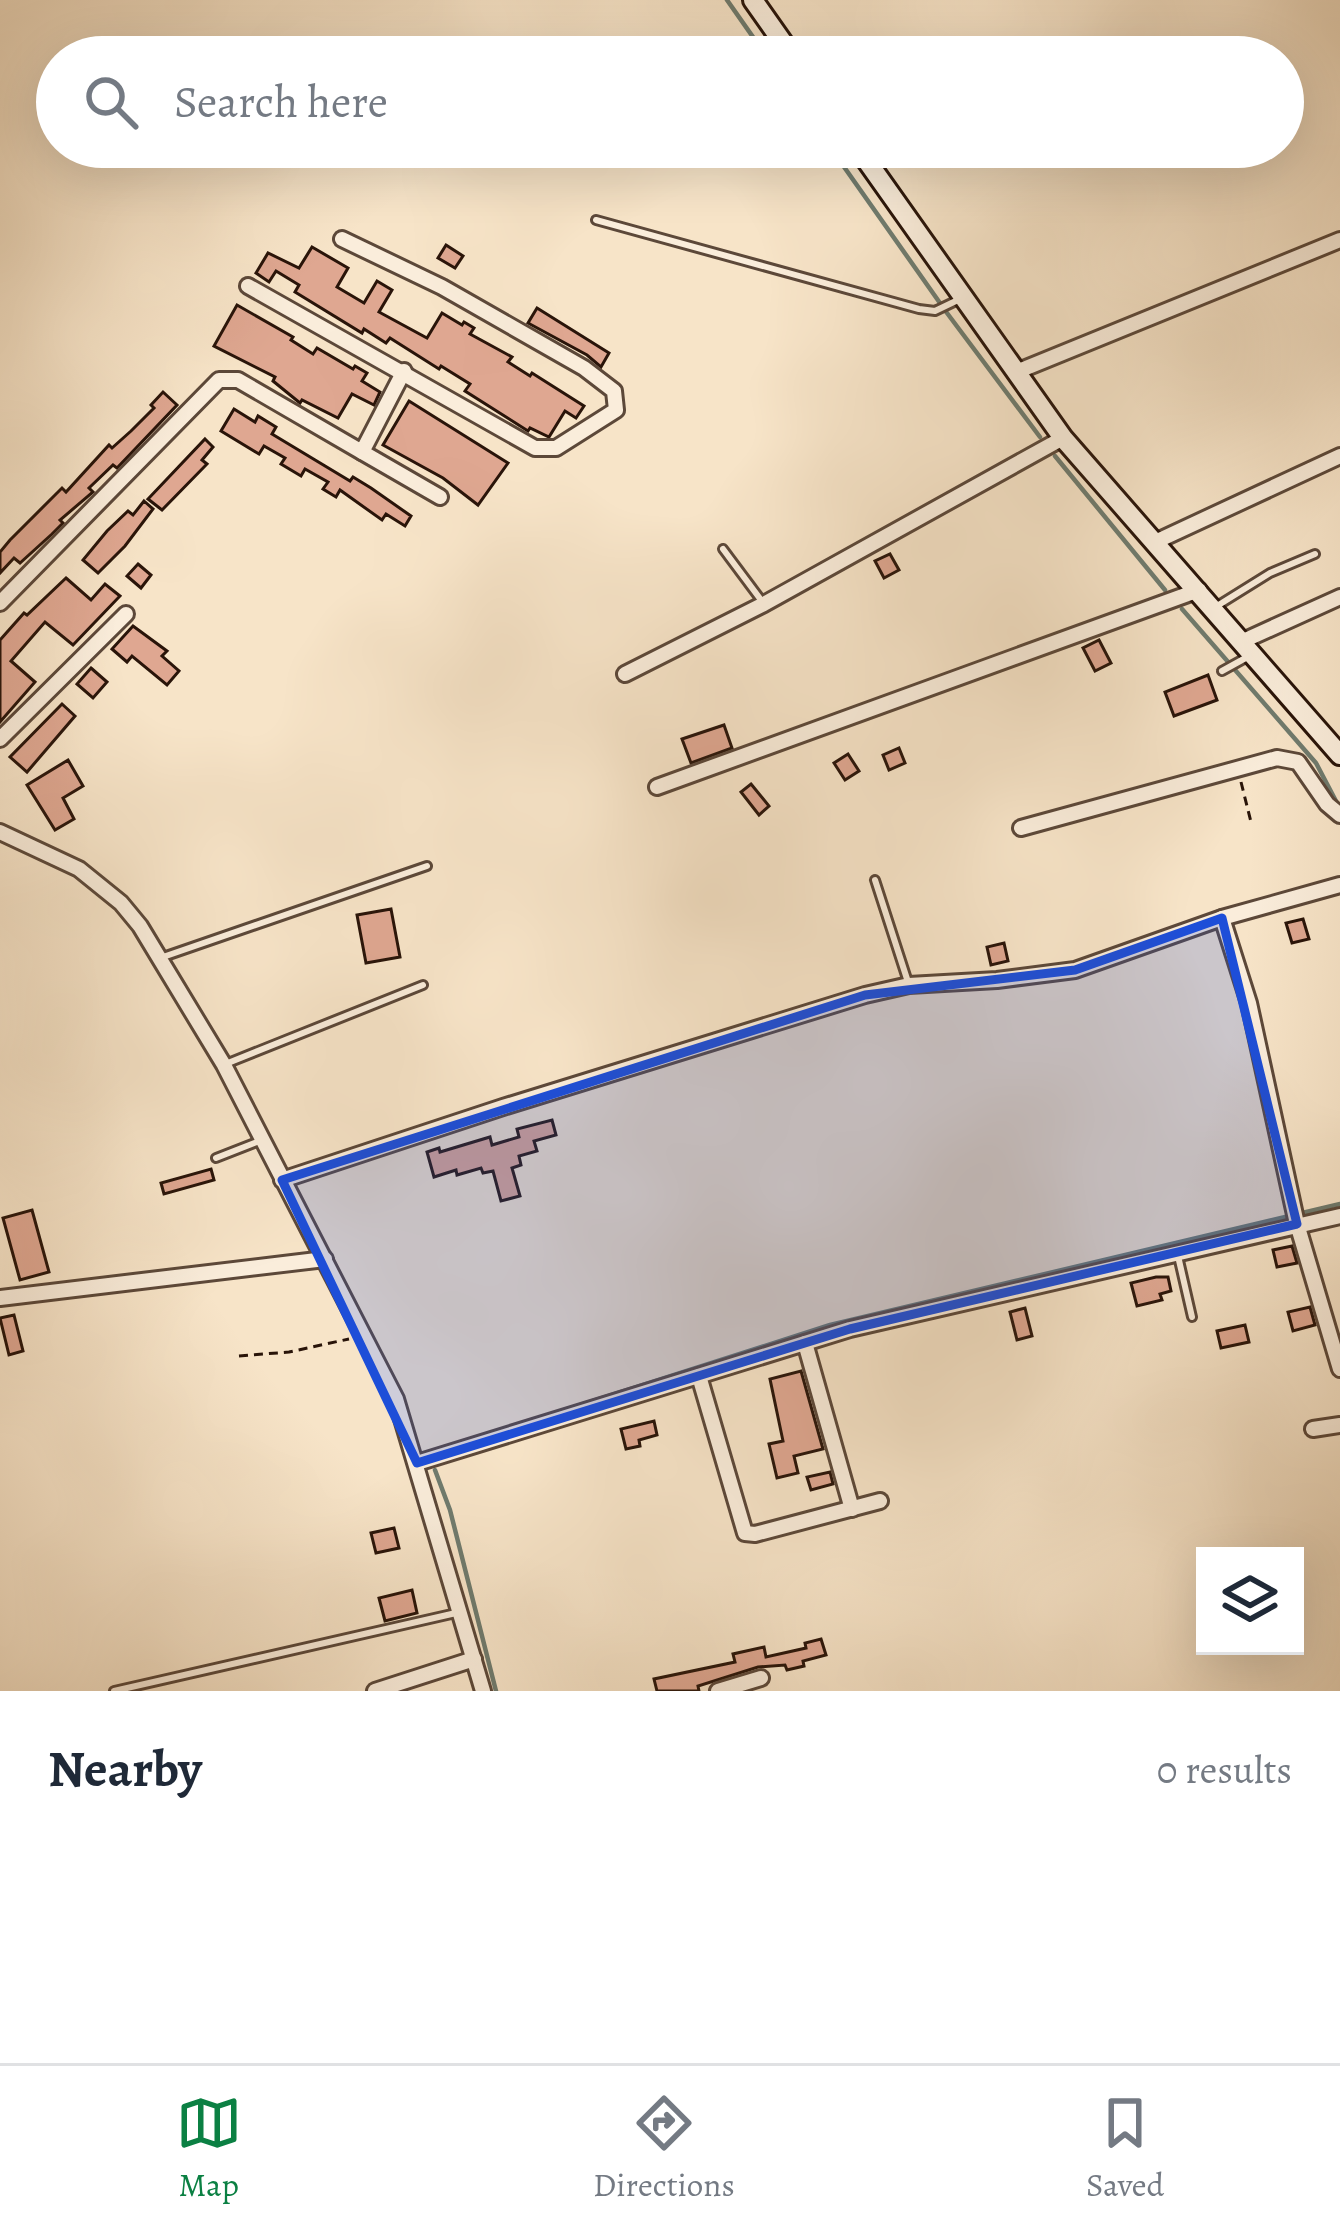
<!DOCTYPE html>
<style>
:root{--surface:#fff;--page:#f2f2f3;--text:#1f2937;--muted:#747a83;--line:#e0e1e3;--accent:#0b8043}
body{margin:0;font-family:Alegreya,serif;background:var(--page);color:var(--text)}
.controls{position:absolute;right:36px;bottom:36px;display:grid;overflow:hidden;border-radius:0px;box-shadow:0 12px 48px #0002}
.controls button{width:108px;height:108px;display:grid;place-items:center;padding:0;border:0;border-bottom:3px solid var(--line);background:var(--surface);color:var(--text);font:60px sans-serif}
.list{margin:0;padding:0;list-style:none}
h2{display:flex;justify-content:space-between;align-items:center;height:156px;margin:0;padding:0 48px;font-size:51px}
h2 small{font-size:39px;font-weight:400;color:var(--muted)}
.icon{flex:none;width:66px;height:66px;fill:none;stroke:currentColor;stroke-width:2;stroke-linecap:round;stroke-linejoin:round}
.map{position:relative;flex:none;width:1340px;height:1691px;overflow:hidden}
.search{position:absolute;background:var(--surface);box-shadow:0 12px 48px #0002;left:36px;right:36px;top:36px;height:132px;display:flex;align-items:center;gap:30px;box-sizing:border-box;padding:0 42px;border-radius:66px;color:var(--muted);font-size:45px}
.sheet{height:372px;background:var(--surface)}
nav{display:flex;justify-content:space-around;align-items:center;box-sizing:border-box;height:168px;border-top:3px solid var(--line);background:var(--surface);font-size:33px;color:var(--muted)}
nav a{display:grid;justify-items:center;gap:6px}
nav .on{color:var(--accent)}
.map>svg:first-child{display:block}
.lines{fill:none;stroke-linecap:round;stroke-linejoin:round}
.stream{stroke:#6f7b6e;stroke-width:4.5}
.building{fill:#dfa791;stroke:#291409;stroke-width:3}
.lane-casing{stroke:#5c4839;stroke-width:12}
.street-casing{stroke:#5c4839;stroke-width:20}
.secondary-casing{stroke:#291409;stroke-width:24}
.path{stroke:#291409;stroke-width:3;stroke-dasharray:9 6;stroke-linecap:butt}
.lane{stroke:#faeddb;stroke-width:6}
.street{stroke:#faeddb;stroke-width:14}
.secondary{stroke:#faeddb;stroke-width:18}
.marked{fill:#1d4ed8;fill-opacity:0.2;stroke:#1d4ed8;stroke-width:9;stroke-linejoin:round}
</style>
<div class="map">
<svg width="1340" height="1691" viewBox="0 0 1340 1691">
<rect width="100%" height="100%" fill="#f7e4c8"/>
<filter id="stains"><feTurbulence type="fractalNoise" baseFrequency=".00167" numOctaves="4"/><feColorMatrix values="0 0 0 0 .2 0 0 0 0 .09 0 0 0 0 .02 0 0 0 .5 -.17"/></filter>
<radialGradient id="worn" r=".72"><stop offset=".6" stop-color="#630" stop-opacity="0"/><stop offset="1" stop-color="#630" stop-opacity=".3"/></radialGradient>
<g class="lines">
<!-- stream -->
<g class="stream">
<path d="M727,0l40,57"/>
<path d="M830,147l117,166 93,124"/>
<path d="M1055,456l110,134"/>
<path d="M1182,609l134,154 21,40"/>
<path d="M483,1436l347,-111 510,-121"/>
<path d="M435,1470l15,40 46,181"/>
</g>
</g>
<!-- building -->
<g class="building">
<path d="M446,245l17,11 -8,12 -17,-10z"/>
<path d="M312,247l36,21 -11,19 27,16 13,-22 15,9 -13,22 48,26 15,-25 20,12 2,-3 10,6 -4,6 42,23 -4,5 22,14 2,-3 52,33 -8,12 -11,-7 -16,26 -19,-9 -2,3 -63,-40 5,-7 -29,-18 -2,3 -49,-31 -4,5 -22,-14 -2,4 -67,-41 4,-7 -23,-14 -7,11 -13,-9 12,-20 31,15z"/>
<path d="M237,305l56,32 -2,3 22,14 4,-6 36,21 2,-3 12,7 -5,8 18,11 -6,13 -22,-11 -14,24 -36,-18 -2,3 -27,-22 2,-4 -61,-31z"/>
<path d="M537,308l72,45 -8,14 -14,-12 -59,-32z"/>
<path d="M163,392l14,13 -60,63 -4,-3 -24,23 4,4 -33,28 3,3 -11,11 -32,29 -6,-5 -14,15v-21l10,-12 52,-52 4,4 43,-47 3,3 19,-17 23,-23 -3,-3z"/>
<path d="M409,401l99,62 -30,42 -35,-27 -60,-33z"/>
<path d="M234,409l21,13 3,-6 18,11 -4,7 78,47 3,-4 18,11 40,28 -6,10 -19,-12 -4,6 -42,-30 -4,7 -13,-8 5,-7 -23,-13 -4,7 -20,-12 4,-6 -21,-12 -5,8 -38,-23z"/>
<path d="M205,439l8,8 -11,13 5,4 -45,46 -14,-11z"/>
<path d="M144,501l9,8 -28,37 -27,27 -15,-13 24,-29 21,-20 5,4z"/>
<path d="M890,554l9,16 -15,8 -9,-17z"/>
<path d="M138,564l13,11 -10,13 -14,-12z"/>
<path d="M66,578l25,22 14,-16 15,12 -47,49 -28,-23 -34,39 24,21 -35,40v-82l24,-27 3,2z"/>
<path d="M133,626l34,25 -5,5 17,15 -12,14 -35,-29 -5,6 -15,-13z"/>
<path d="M1099,640l12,23 -16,8 -12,-23z"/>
<path d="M91,668l16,14 -14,16 -16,-14z"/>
<path d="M1208,675l9,25 -43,16 -9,-24z"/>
<path d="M62,704l13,12 -48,56 -17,-15z"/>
<path d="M724,725l8,23 -41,15 -9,-24z"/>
<path d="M899,748l6,15 -16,7 -6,-15z"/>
<path d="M848,754l11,17 -14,9 -11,-17z"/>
<path d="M68,760l15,26 -20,12 11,21 -19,11 -28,-45z"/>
<path d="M751,784l18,22 -10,9 -18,-23z"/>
<path d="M391,909l9,48 -34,6 -9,-48z"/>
<path d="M1303,919l6,20 -17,4 -6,-20z"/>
<path d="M1004,943l4,18 -17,4 -4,-18z"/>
<path d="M552,1120l4,15 -22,6 3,10 -18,5 2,9 -9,3 8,28 -19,5 -8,-30 -10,2 -2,-5 -24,7 -1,-5 -22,7 -7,-25 12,-4 1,4 50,-15 2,8 27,-8 -2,-8z"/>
<path d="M211,1169l3,11 -50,14 -3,-11z"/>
<path d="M32,1210l17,62 -29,8 -17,-62z"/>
<path d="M1292,1246l5,17 -20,4 -4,-17z"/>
<path d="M1156,1277h12l3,14 -11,3 2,6 -25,6 -6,-23z"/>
<path d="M1310,1307l5,18 -22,6 -5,-19z"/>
<path d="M1025,1308l7,28 -15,4 -7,-28z"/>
<path d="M14,1315l9,36 -14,4 -9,-37z"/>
<path d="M1245,1325l4,17 -28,6 -4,-17z"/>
<path d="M801,1371l22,78 -29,7 4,17 -21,5 -8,-34 14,-3 -13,-62z"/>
<path d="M654,1421l3,14 -18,5 1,6 -14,3 -5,-20z"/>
<path d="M830,1472l3,12 -22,6 -4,-13z"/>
<path d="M394,1528l5,20 -23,5 -5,-20z"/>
<path d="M412,1590l5,23 -32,8 -6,-23z"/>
<path d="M821,1639l5,16 -23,6 1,5 -17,4 -2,-5 -27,2 -60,19 1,5h-42l-3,-12 81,-17 -2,-8 31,-7 2,10 40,-9 -1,-5z"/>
</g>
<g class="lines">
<defs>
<g id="lane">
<path d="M596,220l323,89 16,2 25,-12"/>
<path d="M723,549l41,55"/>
<path d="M1217,606l53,-33 45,-19"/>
<path d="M1222,671l29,-16"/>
<path d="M875,880l33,102"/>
<path d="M163,957l264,-91"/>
<path d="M228,1063l195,-78"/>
<path d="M216,1158l46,-18"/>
<path d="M1178,1256l14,61"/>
<path d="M114,1691l342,-78"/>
</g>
<g id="street">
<path d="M248,286l287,162h21l60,-38 -2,-19 -30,-23 -142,-81 -100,-48"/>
<path d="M1016,372l324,-132"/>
<path d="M362,452l78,45"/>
<path d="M1155,542l185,-86"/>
<path d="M0,603l219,-223h19l124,72 42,-81"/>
<path d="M1243,641l97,-44"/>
<path d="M625,674l139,-70 299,-166"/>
<path d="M0,739l126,-125"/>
<path d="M657,787l542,-197"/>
<path d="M1021,828l256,-70 21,4 29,42 13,11"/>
<path d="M0,832l79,37 42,34 19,23 84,139 172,334 87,292"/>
<path d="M1222,918l27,85 48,221 43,145"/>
<path d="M282,1180l221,-73 362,-112 44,-10 88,-5 78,-10 147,-52 118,-33"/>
<path d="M0,1298l325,-39"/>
<path d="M805,1343l47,166"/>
<path d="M699,1376l46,157 10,1 125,-33"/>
<path d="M1313,1429l27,-4"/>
<path d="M417,1463l433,-134 490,-113"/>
<path d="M375,1691l99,-32"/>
<path d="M718,1691l43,-13"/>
</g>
<g id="secondary">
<path d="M753,0l40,57"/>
<path d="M857,147l206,291 277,317"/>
</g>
</defs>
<!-- lane casing -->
<use href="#lane" class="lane-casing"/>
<!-- street casing -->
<use href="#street" class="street-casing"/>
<!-- secondary casing -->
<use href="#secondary" class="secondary-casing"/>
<!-- path -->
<g class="path">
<path d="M1241,782l10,40"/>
<path d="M239,1356l50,-4 60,-13"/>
</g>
<!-- lane -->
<use href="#lane" class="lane"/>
<!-- street -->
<use href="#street" class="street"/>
<!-- secondary -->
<use href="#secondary" class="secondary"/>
</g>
<!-- marked area -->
<path class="marked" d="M1222,918l75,306 -447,105 -433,134 -135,-283 583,-185 210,-25z"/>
<rect width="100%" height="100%" filter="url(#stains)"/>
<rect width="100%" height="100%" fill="url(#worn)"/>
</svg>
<div class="controls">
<button><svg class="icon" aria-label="layers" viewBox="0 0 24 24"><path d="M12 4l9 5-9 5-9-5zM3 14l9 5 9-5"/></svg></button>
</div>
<div class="search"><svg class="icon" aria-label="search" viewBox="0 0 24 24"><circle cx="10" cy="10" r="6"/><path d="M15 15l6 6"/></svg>Search here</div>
</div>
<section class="sheet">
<h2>Nearby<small>0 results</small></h2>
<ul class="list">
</ul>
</section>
<nav>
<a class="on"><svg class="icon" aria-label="map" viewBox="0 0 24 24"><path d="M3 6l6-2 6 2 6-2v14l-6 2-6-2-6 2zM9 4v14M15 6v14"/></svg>Map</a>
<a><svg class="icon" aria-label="directions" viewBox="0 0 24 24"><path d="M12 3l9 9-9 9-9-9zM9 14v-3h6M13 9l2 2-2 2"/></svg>Directions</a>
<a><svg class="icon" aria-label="saved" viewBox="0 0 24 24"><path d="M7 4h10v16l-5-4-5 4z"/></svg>Saved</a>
</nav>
